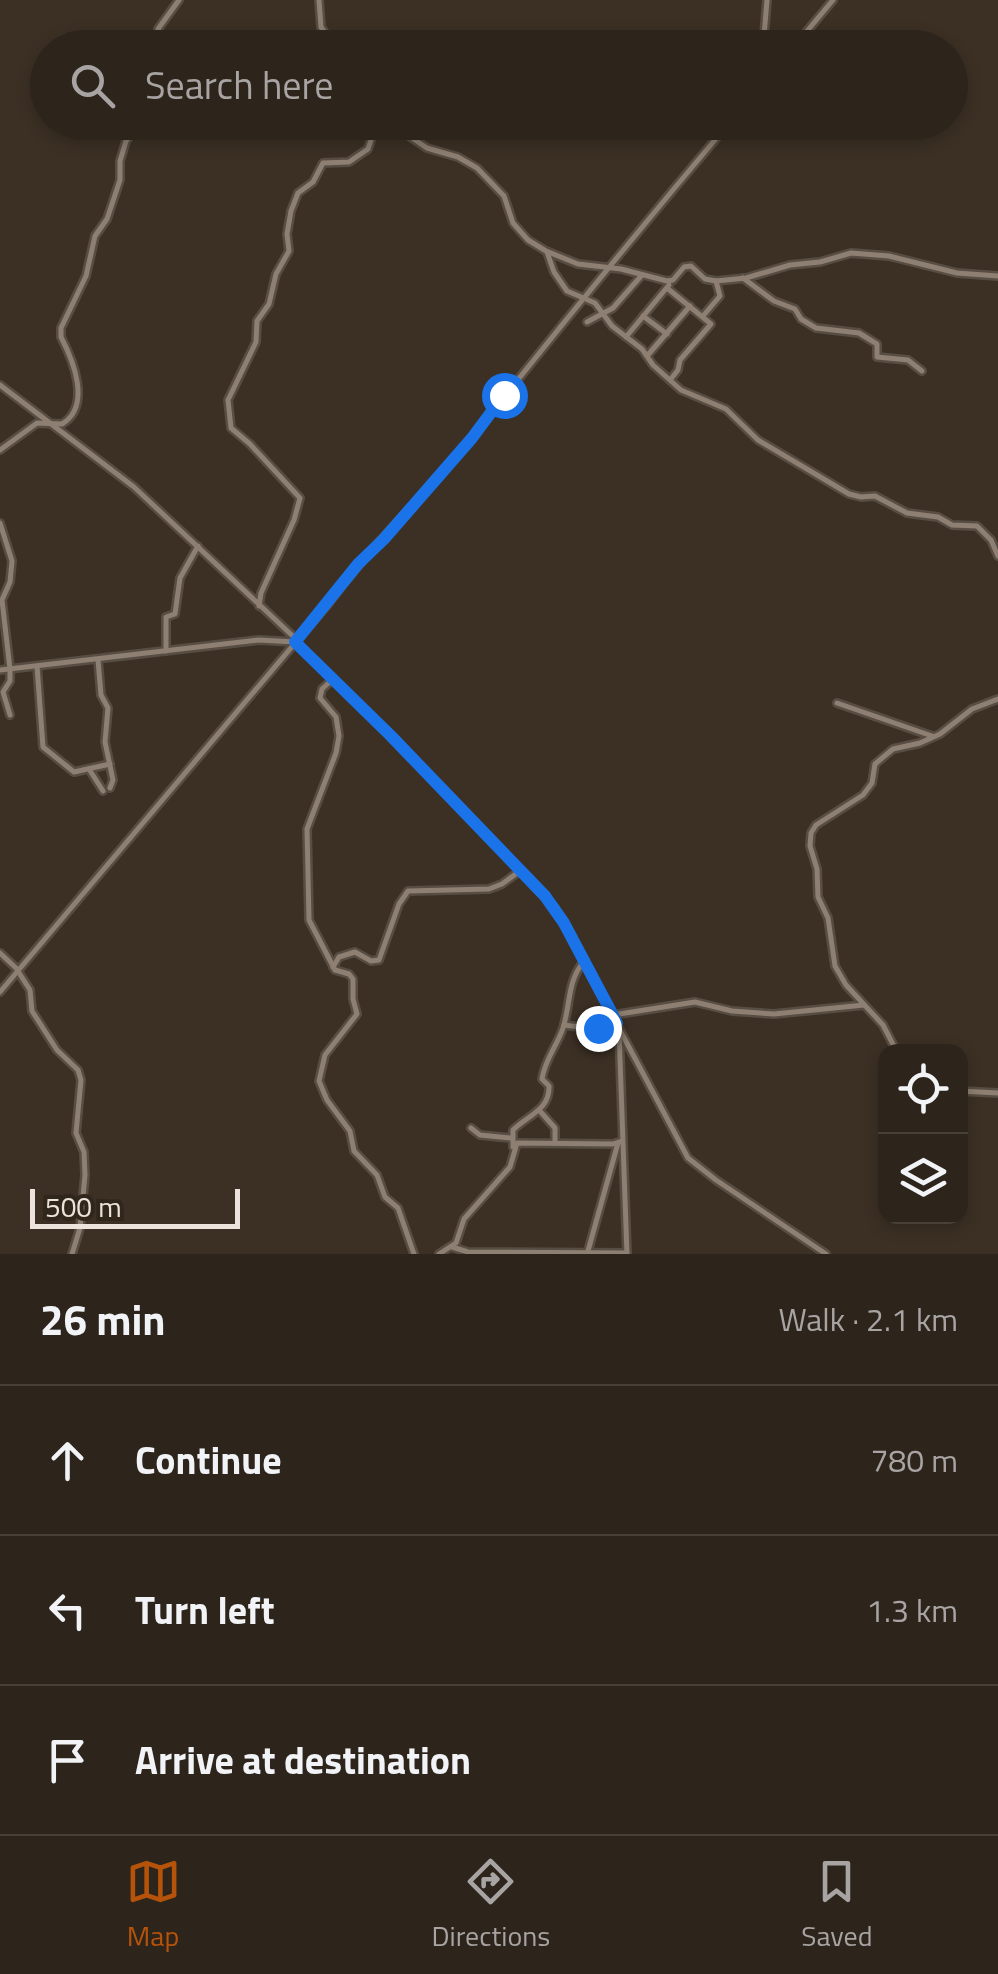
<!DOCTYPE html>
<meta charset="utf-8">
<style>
:root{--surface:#2d241b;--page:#393028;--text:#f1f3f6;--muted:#a7a4a3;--line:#48413a;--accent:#b45309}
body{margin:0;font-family:"Titillium Web",sans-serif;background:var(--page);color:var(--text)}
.controls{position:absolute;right:30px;bottom:30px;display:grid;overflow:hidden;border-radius:20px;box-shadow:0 5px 15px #0003}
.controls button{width:90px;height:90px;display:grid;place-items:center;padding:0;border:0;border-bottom:2px solid var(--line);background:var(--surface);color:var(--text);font:50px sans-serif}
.scale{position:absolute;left:30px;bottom:25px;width:210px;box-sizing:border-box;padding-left:10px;border:5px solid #ece4dc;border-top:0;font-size:28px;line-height:35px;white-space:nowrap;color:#ece4dc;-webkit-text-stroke:8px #31261a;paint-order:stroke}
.stop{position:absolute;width:30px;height:30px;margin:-22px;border:8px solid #1a73e8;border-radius:50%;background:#fff}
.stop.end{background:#1a73e8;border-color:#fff;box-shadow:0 2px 10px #0008}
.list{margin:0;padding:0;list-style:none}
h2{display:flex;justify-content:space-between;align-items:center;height:130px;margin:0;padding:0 40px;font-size:42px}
h2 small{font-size:32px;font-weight:400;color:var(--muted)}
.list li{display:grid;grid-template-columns:65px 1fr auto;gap:30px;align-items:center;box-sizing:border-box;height:150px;padding:0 40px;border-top:2px solid var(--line)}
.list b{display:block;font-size:38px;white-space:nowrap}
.list em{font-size:32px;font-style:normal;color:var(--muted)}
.icon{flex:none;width:55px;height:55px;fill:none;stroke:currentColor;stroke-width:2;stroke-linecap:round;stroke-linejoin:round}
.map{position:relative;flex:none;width:998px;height:1254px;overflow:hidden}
.search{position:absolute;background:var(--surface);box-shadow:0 5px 15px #0003;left:30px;right:30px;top:30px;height:110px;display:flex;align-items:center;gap:25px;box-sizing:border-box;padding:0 35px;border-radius:55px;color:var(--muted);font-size:38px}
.sheet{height:580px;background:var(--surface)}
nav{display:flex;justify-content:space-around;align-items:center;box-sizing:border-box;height:140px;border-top:2px solid var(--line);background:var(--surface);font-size:28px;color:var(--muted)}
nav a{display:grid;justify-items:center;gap:5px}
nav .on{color:var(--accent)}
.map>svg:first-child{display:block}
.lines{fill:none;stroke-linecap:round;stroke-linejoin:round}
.minor-casing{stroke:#574d42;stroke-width:10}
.minor{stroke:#8d7f71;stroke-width:5}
.route{stroke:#1a73e8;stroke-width:12}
</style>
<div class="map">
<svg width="998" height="1254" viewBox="0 0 998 1254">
<rect width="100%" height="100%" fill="#3c3024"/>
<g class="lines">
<defs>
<g id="minor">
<path d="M319,0l2,27 14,21"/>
<path d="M164,48l-6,-19 21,-29"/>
<path d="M763,48l4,-48"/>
<path d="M793,48l40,-48"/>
<path d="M388,122l39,26 31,9 19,11 27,28 9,27 15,17 18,11 32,13 43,5 46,12 6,-1 11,-13 7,-1 14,13 11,2 30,-3 44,-13 30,-3 31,-9 38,3 68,17 41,3"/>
<path d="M547,252l7,20 13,19 28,12 17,23 30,23 11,16 28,25 45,19 32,31 91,54 12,3 14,-1 32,17 31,4 14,8 25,1 14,14 7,16"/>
<path d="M743,278l31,23 21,8 6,10 15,9 43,5 18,11v13l31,3 14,11"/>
<path d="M667,288l44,36 -31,36 -2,10 -8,10"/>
<path d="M643,316l24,18"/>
<path d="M703,316l17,-20 -4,-15"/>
<path d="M587,322l26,-14 29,-33"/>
<path d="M626,337l43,-52"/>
<path d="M647,356l43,-50"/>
<path d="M0,385l134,102 163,153"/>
<path d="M0,450l37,-27 25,1c30,-18 11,-64 -1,-87v-9l25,-52 9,-40 12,-17 13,-39v-19l6,-20 14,-19"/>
<path d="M0,523l12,38 -2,21 -8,18 8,69"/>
<path d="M259,606l2,-13 33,-73 6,-22 -50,-54 -19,-16 -3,-28 28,-58 1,-21 12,-17 7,-30 13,-23 -2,-17 4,-23 7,-18 15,-11 10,-19 26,-1 19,-13 9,-27"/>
<path d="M166,651v-34l9,-3 5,-36 18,-32"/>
<path d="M98,660l3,35 7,13 -3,34 8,38 -3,8"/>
<path d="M37,666l6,81 31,25 36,-8"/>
<path d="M0,670l259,-30 36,2 105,103 155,163 133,250 28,22 110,74"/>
<path d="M333,679l-11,10 -2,9 16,19 3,19 -3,17 -29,76 2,91 26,50 14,4 4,5v20l4,15 -32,41 -6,26 8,19 23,31 4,20 23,24 8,22 13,11 16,46"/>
<path d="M837,703l95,33"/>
<path d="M10,715l-7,-23 7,-11v-12"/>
<path d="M89,769l14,22"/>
<path d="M0,953l16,15 14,22 2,21 25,39 21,20 3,10 -5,53 8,19 1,23 -5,53 -8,26"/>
<path d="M333,967l6,-10 16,-5 16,9 8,-1 20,-56 9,-13 81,-2 13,-5 19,-14"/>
<path d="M0,992l328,-388c44,-60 99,-110 145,-168 84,-106 170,-211 257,-314"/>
<path d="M613,1015l82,-13 37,9 42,3 90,-9"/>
<path d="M564,1025l31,4 22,-6"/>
<path d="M619,1031l8,223"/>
<path d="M897,1052l-14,-27 -37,-40 -11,-19 -7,-48 -10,-21 -1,-28 -7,-23 1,-13 5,-8 47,-30 9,-12 3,-19 18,-15 27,-6 20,-9 32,-25 26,-10"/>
<path d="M960,1091l38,2"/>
<path d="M539,1110l16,18v15"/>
<path d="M471,1128l9,7 31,3"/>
<path d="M513,1147v-17c15,-15 37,-20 36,-44l-7,-7c3,-20 15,-33 21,-51 8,-26 4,-46 21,-67"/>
<path d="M452,1247l16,5 159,1"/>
<path d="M588,1251l30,-108"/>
<path d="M439,1254l17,-11 8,-24 46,-52 7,-24 96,1 9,-3"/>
</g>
</defs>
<!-- minor casing -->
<use href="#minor" class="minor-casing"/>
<!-- minor -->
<use href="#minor" class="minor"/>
</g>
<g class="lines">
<!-- route -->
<path class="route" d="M504,395l-32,43 -88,101 -26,25 -63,78 96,94 154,160 19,27 53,100 -19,5"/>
</g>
</svg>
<div class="controls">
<button><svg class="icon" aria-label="locate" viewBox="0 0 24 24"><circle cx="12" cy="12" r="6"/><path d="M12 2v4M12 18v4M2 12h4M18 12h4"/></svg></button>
<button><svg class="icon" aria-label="layers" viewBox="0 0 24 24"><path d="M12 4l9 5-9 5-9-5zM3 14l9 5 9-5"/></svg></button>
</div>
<div class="scale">500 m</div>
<div class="stop" style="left:504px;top:395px"></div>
<div class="stop end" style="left:598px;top:1028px"></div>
<div class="search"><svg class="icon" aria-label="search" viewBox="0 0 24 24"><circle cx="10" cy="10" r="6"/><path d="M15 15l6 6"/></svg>Search here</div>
</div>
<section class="sheet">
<h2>26 min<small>Walk · 2.1 km</small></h2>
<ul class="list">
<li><svg class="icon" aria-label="ahead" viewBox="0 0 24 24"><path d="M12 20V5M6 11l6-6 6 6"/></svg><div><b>Continue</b></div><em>780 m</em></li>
<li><svg class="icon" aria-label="left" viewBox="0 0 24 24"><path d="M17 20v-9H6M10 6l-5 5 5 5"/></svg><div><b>Turn left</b></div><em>1.3 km</em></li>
<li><svg class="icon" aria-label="arrive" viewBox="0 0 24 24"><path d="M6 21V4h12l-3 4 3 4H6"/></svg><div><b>Arrive at destination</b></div></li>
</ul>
</section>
<nav>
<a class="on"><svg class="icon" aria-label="map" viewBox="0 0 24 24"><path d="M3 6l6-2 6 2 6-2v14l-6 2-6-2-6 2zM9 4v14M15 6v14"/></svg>Map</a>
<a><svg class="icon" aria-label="directions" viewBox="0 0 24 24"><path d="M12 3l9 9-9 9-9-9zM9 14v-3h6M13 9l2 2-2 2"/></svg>Directions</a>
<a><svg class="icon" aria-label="saved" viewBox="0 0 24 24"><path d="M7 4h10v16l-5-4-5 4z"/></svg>Saved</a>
</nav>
